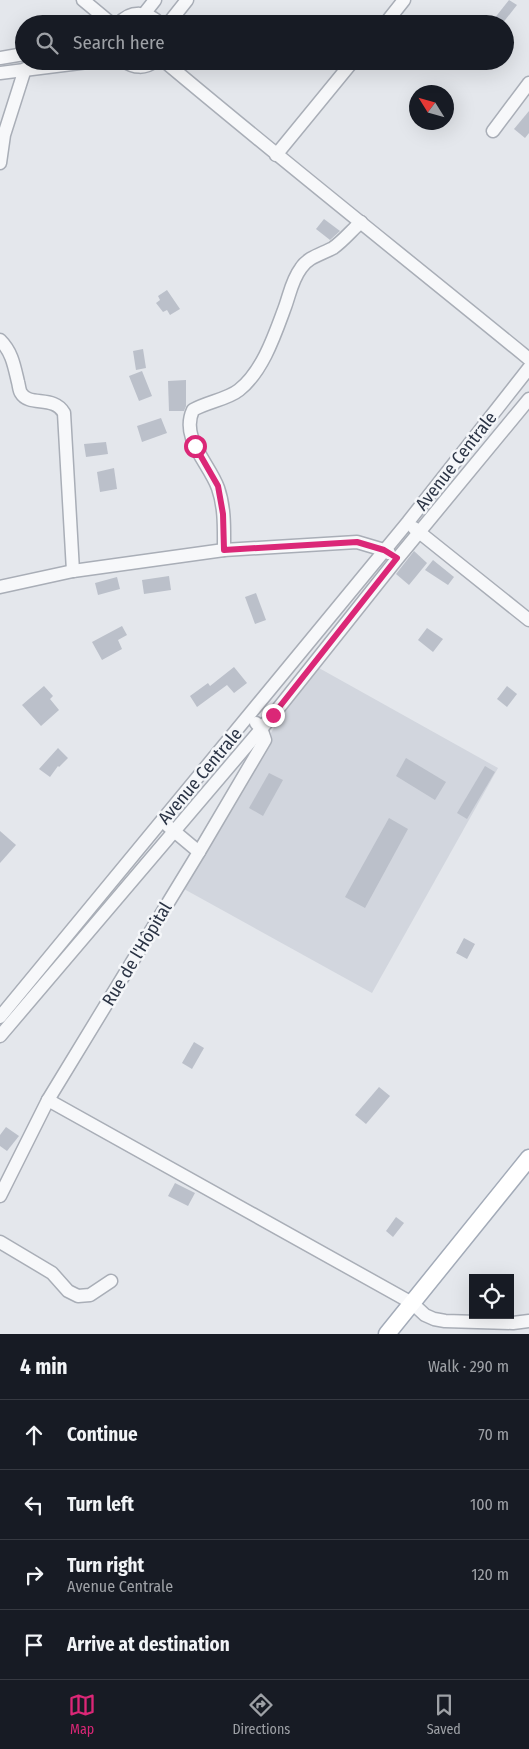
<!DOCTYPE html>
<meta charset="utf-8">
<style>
:root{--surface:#171b24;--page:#20242c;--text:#f1f3f6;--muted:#9ea1a6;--line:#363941;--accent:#db2777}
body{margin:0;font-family:"Fira Sans Condensed",sans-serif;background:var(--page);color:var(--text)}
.controls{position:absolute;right:15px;bottom:15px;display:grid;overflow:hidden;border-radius:0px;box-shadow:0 5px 20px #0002}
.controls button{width:45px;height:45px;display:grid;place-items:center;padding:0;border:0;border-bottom:1px solid var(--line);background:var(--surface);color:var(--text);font:25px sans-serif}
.compass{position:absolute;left:409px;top:85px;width:45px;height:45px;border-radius:50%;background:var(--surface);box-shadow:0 5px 20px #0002;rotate:307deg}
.stop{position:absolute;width:15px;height:15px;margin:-11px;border:4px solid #db2777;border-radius:50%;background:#fff}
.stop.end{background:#db2777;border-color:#fff;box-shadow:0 1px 5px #0008}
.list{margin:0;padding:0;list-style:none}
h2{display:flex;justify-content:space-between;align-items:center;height:65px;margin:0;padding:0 20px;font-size:21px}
h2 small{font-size:16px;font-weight:400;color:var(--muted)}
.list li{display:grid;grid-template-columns:32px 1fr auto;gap:15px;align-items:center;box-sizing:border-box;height:70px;padding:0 20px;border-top:1px solid var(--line)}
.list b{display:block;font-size:19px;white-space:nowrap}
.list p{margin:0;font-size:16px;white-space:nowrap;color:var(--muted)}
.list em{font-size:16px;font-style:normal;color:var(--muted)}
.icon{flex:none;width:28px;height:28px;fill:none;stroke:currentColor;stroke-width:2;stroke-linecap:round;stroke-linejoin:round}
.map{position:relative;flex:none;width:529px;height:1334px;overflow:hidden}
.search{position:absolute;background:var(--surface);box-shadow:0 5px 20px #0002;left:15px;right:15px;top:15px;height:55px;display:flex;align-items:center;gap:12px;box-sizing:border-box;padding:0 18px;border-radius:28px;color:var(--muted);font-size:19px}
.sheet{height:345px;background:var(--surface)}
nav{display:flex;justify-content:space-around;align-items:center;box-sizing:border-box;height:70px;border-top:1px solid var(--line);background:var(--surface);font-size:14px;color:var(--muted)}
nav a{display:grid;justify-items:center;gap:2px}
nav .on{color:var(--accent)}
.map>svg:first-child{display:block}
.built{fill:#d2d6de}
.building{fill:#bbc0ca}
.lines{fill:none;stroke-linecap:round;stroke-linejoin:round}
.minor-casing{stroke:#a9aeb7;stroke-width:15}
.major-casing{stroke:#a3abb8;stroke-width:19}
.minor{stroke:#f7f8fa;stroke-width:12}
.major{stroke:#fff;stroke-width:16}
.route{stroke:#db2777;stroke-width:6}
.labels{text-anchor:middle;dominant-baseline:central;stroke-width:5;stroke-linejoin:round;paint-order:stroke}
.street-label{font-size:18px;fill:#2b3445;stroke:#f4f6f9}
</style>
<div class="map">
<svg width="529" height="1334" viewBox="0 0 529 1334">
<rect width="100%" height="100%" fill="#e4e7ec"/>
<!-- built -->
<path class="built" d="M310,663l188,105 -126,225 -188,-104z"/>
<!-- building -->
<g class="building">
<path d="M509,0l8,5 -15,19h-12z"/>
<path d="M529,111v22l-4,5 -11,-9z"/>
<path d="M324,219l16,12 -10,9 -14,-11z"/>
<path d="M167,290l13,19 -10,6 -3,-5 -4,2 -7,-9 4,-3 -2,-4z"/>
<path d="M143,349l3,19 -10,2 -3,-19z"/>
<path d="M142,371l10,25 -13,5 -10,-25z"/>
<path d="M186,380v26l-2,5h-15l-1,-30z"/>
<path d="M161,418l6,15 -25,9 -5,-16z"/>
<path d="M106,442l2,12 -22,3 -2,-13z"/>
<path d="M114,468l3,21 -17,3 -3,-20z"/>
<path d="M414,551l13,12 -18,22 -13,-11z"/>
<path d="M433,560l21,17 -6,8 -23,-15z"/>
<path d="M169,576l2,14 -27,4 -2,-14z"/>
<path d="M117,577l3,12 -22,6 -3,-12z"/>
<path d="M256,593l10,27 -11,4 -10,-27z"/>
<path d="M122,626l5,9 -9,5 4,9 -20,11 -10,-18z"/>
<path d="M427,628l16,11 -10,13 -15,-12z"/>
<path d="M234,667l13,16 -13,10 -7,-8 -30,22 -7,-11 18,-13 2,3z"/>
<path d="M44,686l9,10 -3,3 9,11 -18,16 -19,-21z"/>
<path d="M507,686l10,8 -10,13 -10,-8z"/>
<path d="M58,748l10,10 -9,9 -1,-1 -8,11 -11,-8z"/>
<path d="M406,758l40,24 -11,18 -39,-24z"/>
<path d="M485,766l10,6 -28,47 -10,-6z"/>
<path d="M269,773l14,7 -20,36 -14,-8z"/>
<path d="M389,818l19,11 -43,79 -20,-11z"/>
<path d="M0,831l16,14 -16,18z"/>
<path d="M464,938l11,6 -8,15 -11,-6z"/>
<path d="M194,1042l10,6 -12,21 -10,-6z"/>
<path d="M379,1087l11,9 -24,28 -11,-9z"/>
<path d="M6,1127l13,9 -12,15 -7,-5v-11z"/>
<path d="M175,1183l20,10 -7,13 -20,-10z"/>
<path d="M396,1217l8,6 -11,14 -7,-6z"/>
</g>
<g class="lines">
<defs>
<g id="minor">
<path d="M83,0l29,24"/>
<path d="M144,14l11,-14"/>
<path d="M119,24c11,-14 30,-13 41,0"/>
<path d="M168,24l19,-24"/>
<path d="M385,24l19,-24"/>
<path d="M0,58l24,-4"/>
<path d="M124,61c10,7 21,8 31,0"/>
<path d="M164,61c120,101 244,199 365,298"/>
<path d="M0,73l96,-12"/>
<path d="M493,131l36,-48"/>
<path d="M276,155l77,-94"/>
<path d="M0,163l4,-28 21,-66"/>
<path d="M0,340c12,12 14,25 18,42 1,3 1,8 3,11 8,14 33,2 43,20l9,158"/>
<path d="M414,528l115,92"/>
<path d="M224,550c0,-21 1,-42 -6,-62 -9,-25 -38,-50 -25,-78 14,-8 35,-11 46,-20 24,-19 36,-56 46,-83 5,-14 7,-27 16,-39 7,-11 21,-14 32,-20 10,-7 19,-18 28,-26"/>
<path d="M0,587l73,-16 151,-21 133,-8 27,8 5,3"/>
<path d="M168,826l31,26"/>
<path d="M0,1017l408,-495 121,-154"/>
<path d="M0,1036l273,-321 124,-156 132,-160"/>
<path d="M48,1100l364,203 13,12 9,4 11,2 68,2 16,-2"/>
<path d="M0,1196l48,-96 151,-248 66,-112 -4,-12 -5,-5"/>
<path d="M0,1242l52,31 16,18 10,5 12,-1 21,-14"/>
</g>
<path id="major" d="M387,1334l142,-176"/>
</defs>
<!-- minor casing -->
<use href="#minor" class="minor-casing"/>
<!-- major casing -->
<use href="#major" class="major-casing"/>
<!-- minor -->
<use href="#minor" class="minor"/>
<!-- major -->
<use href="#major" class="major"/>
</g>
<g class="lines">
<!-- route -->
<path class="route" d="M195,446l23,40 5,28 1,36 133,-8 27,8 13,8 -124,157"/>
</g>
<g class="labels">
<!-- street labels -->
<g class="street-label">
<text transform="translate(456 461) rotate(-52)">Avenue Centrale</text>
<text transform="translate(200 776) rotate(-50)">Avenue Centrale</text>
<text transform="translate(137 954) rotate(-59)">Rue de l'Hôpital</text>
</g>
</g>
</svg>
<div class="controls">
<button><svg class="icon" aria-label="locate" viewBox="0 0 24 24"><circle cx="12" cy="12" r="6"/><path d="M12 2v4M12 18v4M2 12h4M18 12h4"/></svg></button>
</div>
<svg class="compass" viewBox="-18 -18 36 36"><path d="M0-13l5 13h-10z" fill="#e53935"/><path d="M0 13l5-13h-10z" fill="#9ea1a6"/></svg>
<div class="stop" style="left:195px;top:446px"></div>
<div class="stop end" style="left:273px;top:715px"></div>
<div class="search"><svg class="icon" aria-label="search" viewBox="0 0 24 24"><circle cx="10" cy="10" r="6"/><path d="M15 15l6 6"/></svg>Search here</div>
</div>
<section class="sheet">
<h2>4 min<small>Walk · 290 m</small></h2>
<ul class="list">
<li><svg class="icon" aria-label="ahead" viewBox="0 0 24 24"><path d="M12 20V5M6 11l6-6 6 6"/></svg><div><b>Continue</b></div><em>70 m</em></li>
<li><svg class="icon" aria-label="left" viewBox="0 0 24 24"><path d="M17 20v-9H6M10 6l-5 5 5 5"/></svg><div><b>Turn left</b></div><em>100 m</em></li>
<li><svg class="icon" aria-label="right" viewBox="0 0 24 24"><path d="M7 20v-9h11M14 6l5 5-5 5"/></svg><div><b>Turn right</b><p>Avenue Centrale</p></div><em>120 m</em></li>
<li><svg class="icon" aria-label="arrive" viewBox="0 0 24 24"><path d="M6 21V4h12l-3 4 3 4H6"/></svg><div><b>Arrive at destination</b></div></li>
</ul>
</section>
<nav>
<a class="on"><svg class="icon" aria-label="map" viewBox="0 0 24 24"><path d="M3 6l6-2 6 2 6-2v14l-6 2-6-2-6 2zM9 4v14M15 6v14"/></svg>Map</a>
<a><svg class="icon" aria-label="directions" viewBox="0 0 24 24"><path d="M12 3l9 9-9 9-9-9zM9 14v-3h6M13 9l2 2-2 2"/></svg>Directions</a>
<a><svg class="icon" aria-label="saved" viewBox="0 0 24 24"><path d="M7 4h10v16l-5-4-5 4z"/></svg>Saved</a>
</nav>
